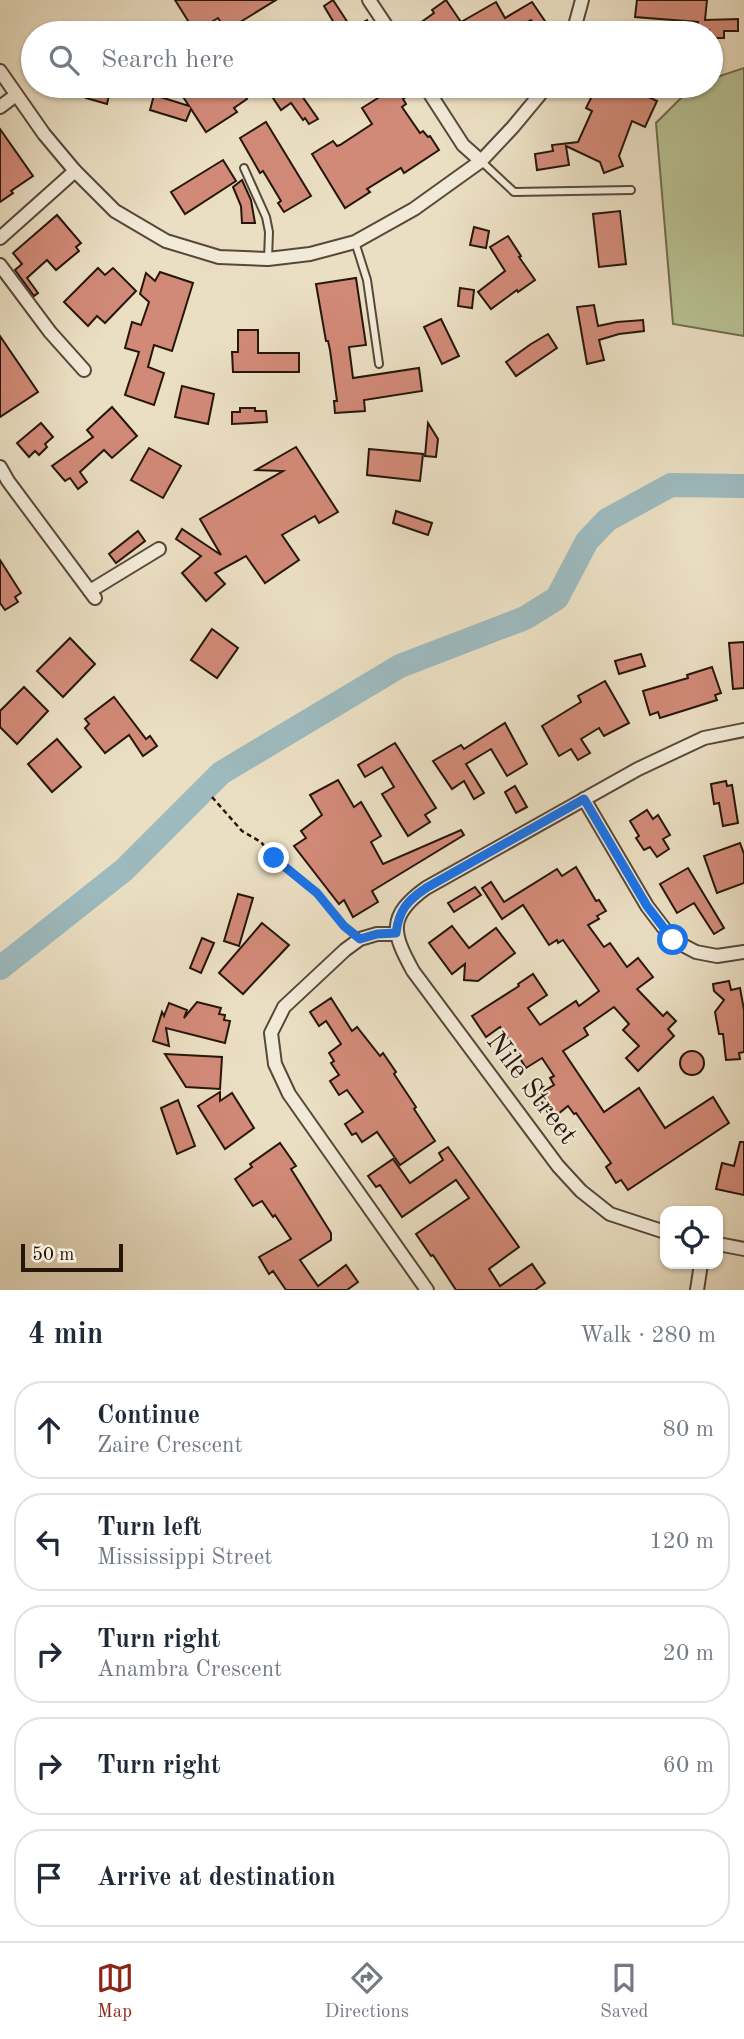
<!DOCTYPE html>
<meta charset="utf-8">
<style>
:root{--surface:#fff;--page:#f6f6f7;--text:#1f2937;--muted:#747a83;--line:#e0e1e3;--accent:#8f2418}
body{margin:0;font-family:"Old Standard TT",serif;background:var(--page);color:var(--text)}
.controls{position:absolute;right:21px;bottom:21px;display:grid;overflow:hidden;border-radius:14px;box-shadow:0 2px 5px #0004}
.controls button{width:63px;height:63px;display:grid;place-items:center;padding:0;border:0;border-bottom:2px solid var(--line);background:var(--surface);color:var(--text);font:35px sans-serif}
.scale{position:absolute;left:21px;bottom:18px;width:102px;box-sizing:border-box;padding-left:7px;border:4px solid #26160a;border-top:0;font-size:19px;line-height:24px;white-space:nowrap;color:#26160a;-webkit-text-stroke:5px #f2ead8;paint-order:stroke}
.stop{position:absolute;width:21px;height:21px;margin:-16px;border:5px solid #1a73e8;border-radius:50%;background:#fff}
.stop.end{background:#1a73e8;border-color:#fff;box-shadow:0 2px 7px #0008}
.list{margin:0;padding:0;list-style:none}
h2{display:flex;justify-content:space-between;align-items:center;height:91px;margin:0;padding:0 28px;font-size:30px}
h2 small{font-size:23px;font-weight:400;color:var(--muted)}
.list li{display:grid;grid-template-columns:46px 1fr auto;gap:21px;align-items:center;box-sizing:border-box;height:98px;margin:0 14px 14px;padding:0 14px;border:2px solid var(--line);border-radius:28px}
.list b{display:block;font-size:26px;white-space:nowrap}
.list p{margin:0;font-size:23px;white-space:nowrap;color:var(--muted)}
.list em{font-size:23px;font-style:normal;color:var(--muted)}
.icon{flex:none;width:38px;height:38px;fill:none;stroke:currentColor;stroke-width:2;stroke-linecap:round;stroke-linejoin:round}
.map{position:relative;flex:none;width:744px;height:1290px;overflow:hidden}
.search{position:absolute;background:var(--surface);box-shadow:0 2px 5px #0004;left:21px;right:21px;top:21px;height:77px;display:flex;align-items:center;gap:18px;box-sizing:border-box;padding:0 24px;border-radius:38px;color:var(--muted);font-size:26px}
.sheet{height:651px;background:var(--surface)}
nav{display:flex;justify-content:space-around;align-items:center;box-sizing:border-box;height:98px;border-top:2px solid var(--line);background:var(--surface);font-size:19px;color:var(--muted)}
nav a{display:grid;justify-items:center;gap:4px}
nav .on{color:var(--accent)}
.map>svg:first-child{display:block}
.green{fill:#b8c193;stroke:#6f6c4e;stroke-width:2}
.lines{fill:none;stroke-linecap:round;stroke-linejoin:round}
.river{stroke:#9dbabe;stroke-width:24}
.building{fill:#d28a78;stroke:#26160a;stroke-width:2}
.service-casing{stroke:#574838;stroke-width:10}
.minor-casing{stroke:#574838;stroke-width:16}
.path{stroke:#26160a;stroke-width:2.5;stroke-dasharray:5 3.5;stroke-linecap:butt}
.service{stroke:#f2ead8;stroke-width:6}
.minor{stroke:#f2ead8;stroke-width:12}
.route{stroke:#1a73e8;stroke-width:9}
.labels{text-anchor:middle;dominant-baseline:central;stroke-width:5;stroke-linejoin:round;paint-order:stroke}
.street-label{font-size:28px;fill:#26160a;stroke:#f2ead8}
</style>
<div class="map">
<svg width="744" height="1290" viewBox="0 0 744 1290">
<rect width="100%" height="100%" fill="#ebdfc3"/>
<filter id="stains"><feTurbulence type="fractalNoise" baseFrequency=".00286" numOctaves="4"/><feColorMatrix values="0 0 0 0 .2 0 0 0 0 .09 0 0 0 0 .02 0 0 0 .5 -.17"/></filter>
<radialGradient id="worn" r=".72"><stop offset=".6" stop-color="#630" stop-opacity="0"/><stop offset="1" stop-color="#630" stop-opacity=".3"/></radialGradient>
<!-- green -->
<path class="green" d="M744,68v268l-71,-12 -17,-201 37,-37h18v-7z"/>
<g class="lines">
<!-- river -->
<path class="river" d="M0,968l124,-98 97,-97 179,-107 125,-48 32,-20 30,-57 20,-21 64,-35 73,1"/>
</g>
<!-- building -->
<g class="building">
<path d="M175,0h101l-39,24 6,9h-15l-10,-15 -23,14z"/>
<path d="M333,0l19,29 15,-9 8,13h-35l-16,-27z"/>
<path d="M446,0l15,22 35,-20 9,16 27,-16 17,25 -9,6 -9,-13 -24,13h-101l28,-20 -2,-3z"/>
<path d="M637,0h70l-2,20 33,-1v12h-14v7h-13l-2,-8h-12l1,-8 -63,-5z"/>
<path d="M89,86h22l-4,18 -21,-6z"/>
<path d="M176,86h62l9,13 -13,9 3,4 -31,20 -15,-23 -5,12 -36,-11 4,-15 35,11z"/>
<path d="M265,86h52l-15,10 16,23 -9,5 -4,-6 -2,2 -12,-17 -10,7z"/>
<path d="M371,86h29l7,10 -4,3 3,5 -4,3 18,26 3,-2 5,6 2,-1 9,14 -35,23 -3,-5 -34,21 3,3 -25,16 -33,-54 21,-13 4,5 3,-1 32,-21 -10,-16 16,-10z"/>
<path d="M597,86h28l32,15 -12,26 -13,-6 -13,35 4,10 -19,7 -4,-11 -34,-16 3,19 -32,5 -2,-16 18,-3 -1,-6 26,-3 14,-31 -6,-3z"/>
<path d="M266,122l45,74 -27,16 -6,-9 3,-2 -18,-30 -3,2 -20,-35z"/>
<path d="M0,129l33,47 -22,15 2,2 -13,9z"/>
<path d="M223,160l13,21 -51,33 -14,-22z"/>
<path d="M242,180l9,20 4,23h-13l-1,-17 -8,-19z"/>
<path d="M620,211l6,53 -27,3 -6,-53z"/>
<path d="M57,215l24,28 -5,4 3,4 -23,19 -9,-10 -20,18 11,15 -4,3 -19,-26 7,-6 -9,-11z"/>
<path d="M474,227l15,4 -3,17 -16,-3z"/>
<path d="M508,236l13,20 -2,1 16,23 -17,12 -1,-2 -26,19 -13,-17 27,-21 -15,-24z"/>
<path d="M98,268l7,7 8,-7 23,23 -31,32 -8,-7 -9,10 -24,-24z"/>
<path d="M160,272l33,11 -21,68 -18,-6 -6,22 16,6 -10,32 -29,-10 14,-43 -14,-4 7,-26 9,3 8,-23 -9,-8 6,-21 9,8z"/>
<path d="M356,278l10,67 -17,2 4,31 66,-10 3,23 -58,9 1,11 -30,2 -1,-12h3l-7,-51 -2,-9h-2l-10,-57z"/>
<path d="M460,288l14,2 -2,18 -14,-2z"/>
<path d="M594,305l4,21 19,-4 26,-2 1,11 -25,3 -20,6 5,20 -17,4 -10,-57z"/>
<path d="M441,319l18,37 -17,8 -18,-37z"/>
<path d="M238,330h20v23h41v19h-66l-1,-20h6z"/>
<path d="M548,334l9,14 -41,28 -10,-14 25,-18z"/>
<path d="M0,336l38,56 -38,25z"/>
<path d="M182,386l32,8 -6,30 -33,-7z"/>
<path d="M112,407l25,29 -25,22 -8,-8 -24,22 7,10 -9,7 -8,-11 -5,3 -13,-15 41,-29 -6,-7z"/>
<path d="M240,408h15v3h11l1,11 -35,2v-12h8z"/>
<path d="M41,423l12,14 -8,7 2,3 -8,8 -4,-4 -6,6 -12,-14z"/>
<path d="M428,423l10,16 -2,18 -11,-1z"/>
<path d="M296,447l42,65 -19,11 -4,-7 -33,19 17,25 -34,23 -19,-27 -31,17 10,11 -19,17 -24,-28 19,-17 -25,-17 6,-10 39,26 -21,-36 83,-48 -27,-1z"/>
<path d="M149,448l32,18 -18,32 -32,-18z"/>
<path d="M369,449l54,5 -3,27 -53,-6z"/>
<path d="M396,511l36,12 -4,12 -35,-12z"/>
<path d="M138,531l7,10 -29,22 -7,-9z"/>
<path d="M0,560l21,33 -6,4 3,5 -13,8 -5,-7z"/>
<path d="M212,629l26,19 -21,30 -26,-18z"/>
<path d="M70,638l25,26 -32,33 -26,-26z"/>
<path d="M744,642v46l-11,1 -4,-46z"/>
<path d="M641,654l4,12 -26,8 -4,-13z"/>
<path d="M712,667l9,26 -6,2 2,5 -57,18 -2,-6 -8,3 -7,-24 45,-13 -1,-3z"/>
<path d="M605,681l24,42 -25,13 -5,-8 -18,11 9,14 -12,7 -7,-11 -12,7 -17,-30 39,-24 -3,-6z"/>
<path d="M24,687l24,24 -31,33 -17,-17v-16z"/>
<path d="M114,697l32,42 4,-3 7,10 -14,10 -14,-21 -24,18 -20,-25 4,-4 -4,-5z"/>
<path d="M505,723l22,41 -20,12 -16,-27 -25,15 18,29 -10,6 -10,-18 -12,8 -19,-28 28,-16 3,4z"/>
<path d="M57,739l24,28 -29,25 -24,-28z"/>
<path d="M395,743l41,65 -11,7 5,7 -22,14 -26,-42 12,-7 -12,-20 -17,10 -7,-12z"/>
<path d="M338,780l16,27 7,-5 20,34 -10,6 12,22 78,-34 3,5 -92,56 6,11 -25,15 -9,-17 -5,4 -45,-58 12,-8 -5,-7 21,-16 -12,-20z"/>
<path d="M726,781l1,5 5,-1 6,38 -15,3 -4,-23 -5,1 -3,-20z"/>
<path d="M515,786l12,21 -11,6 -11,-21z"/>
<path d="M647,810l6,9 5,-4 12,20 -7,4 6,10 -12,8 -7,-10 -6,3 -8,-12 3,-2 -9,-15z"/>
<path d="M740,843l4,11v29l-27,10 -13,-37z"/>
<path d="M576,867l20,34 3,-1 7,11 -9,5 2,3 -11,6 16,22 6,-4 17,24 11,-9 15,19 -16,12 26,27 4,-4 9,9 -8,8 6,7 -36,35 -12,-13 13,-12 -16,-16 6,-6 -15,-17 -30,21 4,7 -25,16 41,61 35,-24 26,40 48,-31 16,26 -101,67 -7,-10 -5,3 -10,-16 5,-4 -35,-50 -2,1 -6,-8 -16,13 -15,-24 17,-10 -4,-7 4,-2 -12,-18 -16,10 -26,-41 -14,10 -14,-21 47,-30 -1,-2 15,-10 14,21 -19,13 12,17 36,-24 3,5 20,-15 -36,-51 -5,3 -1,-3 -8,5 -26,-40 -21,14 -20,-31 9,-6 13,20 53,-33 5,7z"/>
<path d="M688,868l36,60 -10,6 -20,-31 -17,10 -17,-29z"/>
<path d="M475,887l6,8 -27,17 -6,-9z"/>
<path d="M238,894l15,4 -14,48 -15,-5z"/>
<path d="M262,923l27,22 -46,49 -24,-21z"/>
<path d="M452,926l17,22 27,-20 19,25 -37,28 -14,-1 1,-16 -13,10 -23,-31z"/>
<path d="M202,938l12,5 -13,30 -11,-5z"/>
<path d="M729,981l2,9 9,-2 4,22v42l-5,1 1,6 -14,1 -3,-26h-4l-4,-22 9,-12 -10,-9 -1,-7z"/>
<path d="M331,998l21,33 5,-4 23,29 3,-3 13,19 -2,2 22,33 -2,2 21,32 -35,24 -23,-33 -15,10 -6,-9 -4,2 -7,-11 18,-12 -16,-22 -8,5 -9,-14 9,-6 -8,-12 3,-2 -5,-8 12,-9 -15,-23 -7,5 -9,-14z"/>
<path d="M197,1002l24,6 -2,6 6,1 -1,5 6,1 -5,22 -59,-15 3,18 -16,-5 9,-29 2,4 5,-13 18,7 -3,8z"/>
<circle cx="692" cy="1063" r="12"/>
<path d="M165,1054l57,3 -2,32 -34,-2z"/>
<path d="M220,1092v9l12,-8 22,35 -29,21 -27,-43z"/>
<path d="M178,1100l17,46 -18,8 -16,-46z"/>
<path d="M740,1142h4v53l-28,-6 6,-26 12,3z"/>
<path d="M280,1143l16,23 -5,3 40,64v7l-31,20 18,26 28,-21 12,17 -11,8h-61l-13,-19 -4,3 -10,-17 32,-18 -16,-24 -2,2 -11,-16 -9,5 -18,-27 17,-12 -2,-3z"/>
<path d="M448,1147l71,100 -30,22 11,17 32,-22 13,19 -10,7h-79l-23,-35 -2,1 -15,-22 53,-36 -13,-18 -54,37 -22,-32 -4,2 -8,-11 25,-17 17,24 33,-23 -4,-7z"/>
</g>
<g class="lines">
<defs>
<g id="service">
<path d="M481,161l33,31 117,-2"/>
<path d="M244,168l22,49 3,15 -1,27"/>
<path d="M355,242l12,38 12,84"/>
</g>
<g id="minor">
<path d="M369,0l22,33"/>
<path d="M573,33l9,-33"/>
<path d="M0,71l44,63 31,37 40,40 51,30 53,16 49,2 42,-5 45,-12 59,-33 67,-48 32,-34 34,-41"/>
<path d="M425,86l38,59 18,16"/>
<path d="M0,107l16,-12"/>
<path d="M0,238l75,-67"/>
<path d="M0,265l50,67 34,38"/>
<path d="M0,467l8,14 87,117"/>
<path d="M90,591l69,-42"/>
<path d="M584,799l63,107 26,34 23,12 21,4 27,-4"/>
<path d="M396,934h-19l-17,5 -15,11 -61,57 -13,26 4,31 14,30 138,196"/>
<path d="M665,1232l-55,-18 -29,-23 -23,-25 -145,-195c-21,-38 -26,-55 13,-83l212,-119 66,-31 40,-8"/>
<path d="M718,1244l26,5"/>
<path d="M697,1290l4,-26"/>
</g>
</defs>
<!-- service casing -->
<use href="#service" class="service-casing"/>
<!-- minor casing -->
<use href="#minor" class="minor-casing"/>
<!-- path -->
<path class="path" d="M212,797l30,34 19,11 13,16 43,35 33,38"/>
<!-- service -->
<use href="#service" class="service"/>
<!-- minor -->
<use href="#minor" class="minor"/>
</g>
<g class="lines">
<!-- route -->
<path class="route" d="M274,858l43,35 27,33 16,13 17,-5 19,-1c3,-23 11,-32 30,-45l158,-89 63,107 26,34"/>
</g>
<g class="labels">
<!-- street labels -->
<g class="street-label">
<text transform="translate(531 1089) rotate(53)">Nile Street</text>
</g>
</g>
<rect width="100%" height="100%" filter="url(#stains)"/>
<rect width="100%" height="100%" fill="url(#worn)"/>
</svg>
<div class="controls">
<button><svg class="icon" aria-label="locate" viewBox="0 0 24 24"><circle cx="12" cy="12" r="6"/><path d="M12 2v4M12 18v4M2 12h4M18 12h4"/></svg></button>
</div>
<div class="scale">50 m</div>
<div class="stop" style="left:673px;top:940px"></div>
<div class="stop end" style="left:274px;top:858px"></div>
<div class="search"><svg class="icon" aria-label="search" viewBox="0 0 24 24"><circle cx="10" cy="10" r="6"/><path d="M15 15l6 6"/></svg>Search here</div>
</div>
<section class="sheet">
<h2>4 min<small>Walk · 280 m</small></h2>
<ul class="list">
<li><svg class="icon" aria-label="ahead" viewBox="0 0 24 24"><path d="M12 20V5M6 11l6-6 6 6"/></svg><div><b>Continue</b><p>Zaire Crescent</p></div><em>80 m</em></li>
<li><svg class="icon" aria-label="left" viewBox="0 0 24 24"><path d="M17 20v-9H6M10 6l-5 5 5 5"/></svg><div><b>Turn left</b><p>Mississippi Street</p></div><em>120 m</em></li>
<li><svg class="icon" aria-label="right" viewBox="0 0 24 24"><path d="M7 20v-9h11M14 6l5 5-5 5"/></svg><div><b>Turn right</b><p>Anambra Crescent</p></div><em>20 m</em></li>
<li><svg class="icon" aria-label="right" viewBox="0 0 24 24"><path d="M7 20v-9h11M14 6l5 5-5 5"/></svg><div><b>Turn right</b></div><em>60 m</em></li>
<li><svg class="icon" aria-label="arrive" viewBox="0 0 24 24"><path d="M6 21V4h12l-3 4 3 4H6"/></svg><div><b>Arrive at destination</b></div></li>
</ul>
</section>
<nav>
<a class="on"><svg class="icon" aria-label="map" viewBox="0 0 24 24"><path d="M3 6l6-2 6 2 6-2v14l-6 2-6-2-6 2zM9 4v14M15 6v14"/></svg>Map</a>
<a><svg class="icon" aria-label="directions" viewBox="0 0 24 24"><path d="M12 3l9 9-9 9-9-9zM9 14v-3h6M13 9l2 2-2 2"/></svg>Directions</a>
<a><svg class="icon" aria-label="saved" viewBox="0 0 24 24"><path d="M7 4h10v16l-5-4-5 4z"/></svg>Saved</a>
</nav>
